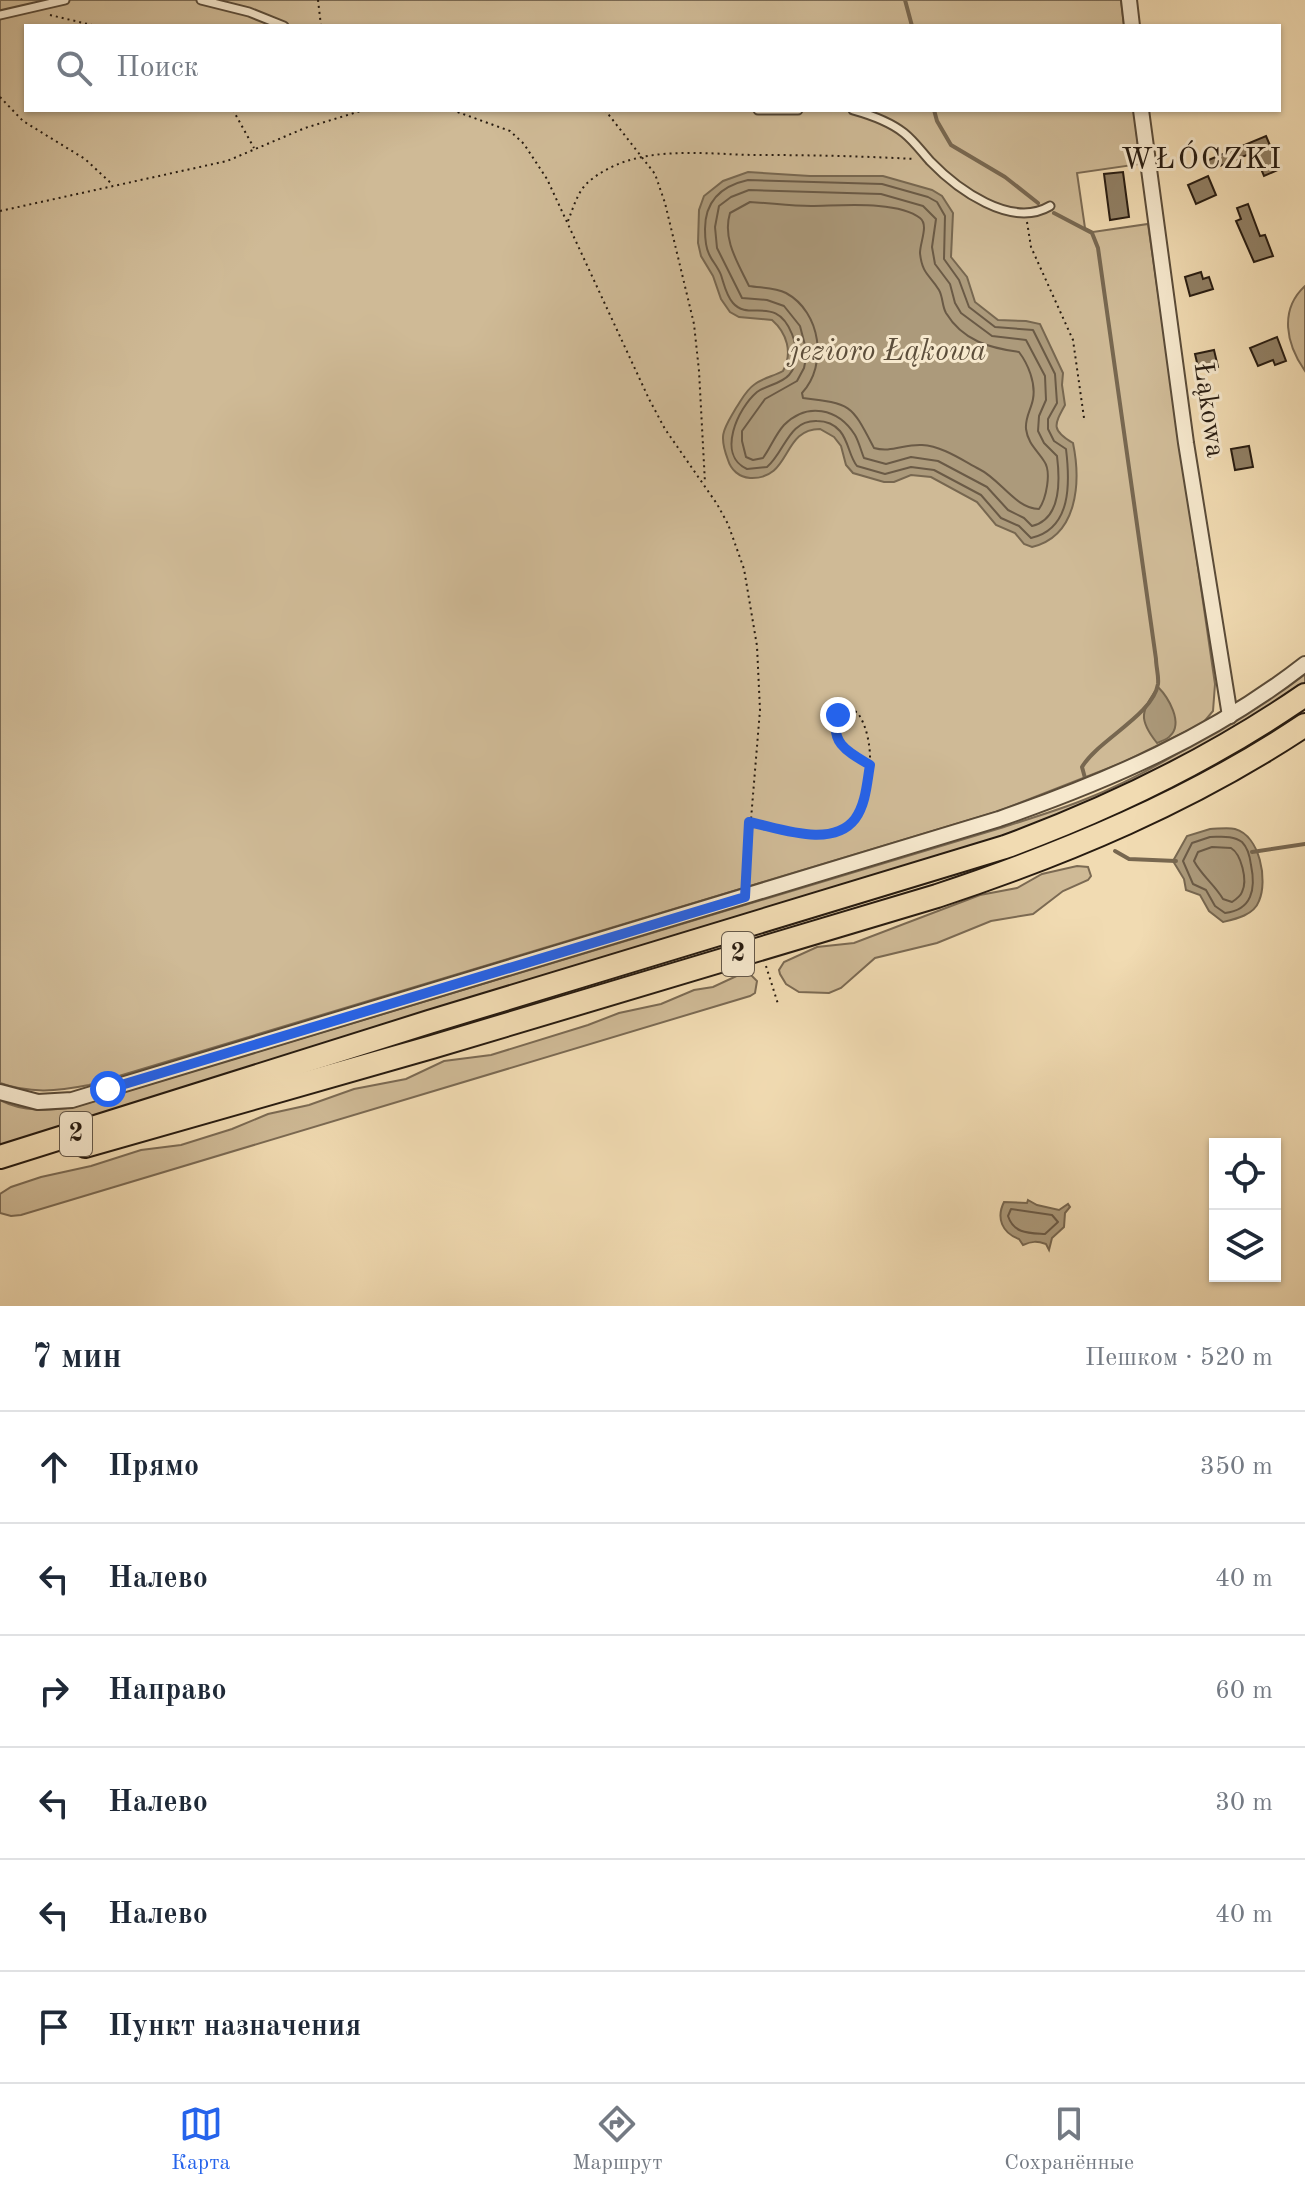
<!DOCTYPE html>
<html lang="ru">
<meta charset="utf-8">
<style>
:root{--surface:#fff;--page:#f6f6f7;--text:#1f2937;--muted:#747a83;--line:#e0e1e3;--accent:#2563eb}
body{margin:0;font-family:"Old Standard TT",serif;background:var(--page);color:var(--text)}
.controls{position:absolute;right:24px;bottom:24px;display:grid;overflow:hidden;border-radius:0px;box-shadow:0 2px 6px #0004}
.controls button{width:72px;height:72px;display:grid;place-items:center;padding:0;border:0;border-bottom:2px solid var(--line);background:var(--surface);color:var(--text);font:40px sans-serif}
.stop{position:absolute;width:24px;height:24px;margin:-18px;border:6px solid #2563eb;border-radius:50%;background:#fff}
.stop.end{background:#2563eb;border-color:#fff;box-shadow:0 2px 8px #0008}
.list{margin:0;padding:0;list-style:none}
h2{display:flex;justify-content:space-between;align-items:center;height:104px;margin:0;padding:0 32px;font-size:34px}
h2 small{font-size:26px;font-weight:400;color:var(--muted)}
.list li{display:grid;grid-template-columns:52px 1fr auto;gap:24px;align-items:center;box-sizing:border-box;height:112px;padding:0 32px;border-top:2px solid var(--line)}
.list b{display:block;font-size:30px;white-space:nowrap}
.list em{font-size:26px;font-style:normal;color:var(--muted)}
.icon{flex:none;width:44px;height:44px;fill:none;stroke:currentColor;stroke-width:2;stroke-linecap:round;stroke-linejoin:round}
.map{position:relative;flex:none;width:1305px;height:1306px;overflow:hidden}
.search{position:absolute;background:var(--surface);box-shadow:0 2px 6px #0004;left:24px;right:24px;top:24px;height:88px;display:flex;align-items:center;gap:20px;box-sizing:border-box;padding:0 28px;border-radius:0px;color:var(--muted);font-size:30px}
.sheet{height:776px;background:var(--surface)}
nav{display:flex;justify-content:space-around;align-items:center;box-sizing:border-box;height:112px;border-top:2px solid var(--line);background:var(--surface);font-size:22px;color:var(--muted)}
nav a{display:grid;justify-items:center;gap:4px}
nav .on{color:var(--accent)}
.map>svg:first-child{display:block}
.green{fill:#cfba96;stroke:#7b6a53;stroke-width:2}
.water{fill:#ac9a7b;stroke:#776750;stroke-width:2}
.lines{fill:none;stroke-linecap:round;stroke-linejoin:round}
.shore{stroke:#6a5a46;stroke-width:2}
.stream{stroke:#776750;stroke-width:4}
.building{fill:#907f64;stroke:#271b10;stroke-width:2}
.service-casing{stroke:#5a4b38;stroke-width:11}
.minor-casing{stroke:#5a4b38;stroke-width:18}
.trunk-casing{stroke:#271b10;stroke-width:26}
.path{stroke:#271b10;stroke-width:2;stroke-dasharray:2 4;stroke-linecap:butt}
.service{stroke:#f6e8cd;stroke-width:7}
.minor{stroke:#f6e8cd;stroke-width:14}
.trunk{stroke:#f1dbb2;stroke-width:22}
.route{stroke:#2563eb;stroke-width:10}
.labels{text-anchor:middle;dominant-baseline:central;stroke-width:6;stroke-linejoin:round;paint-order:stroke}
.shield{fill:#f6e8cd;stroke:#655849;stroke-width:2}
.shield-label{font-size:26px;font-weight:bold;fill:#271b10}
.street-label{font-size:28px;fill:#271b10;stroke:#f6e8cd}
.neighbourhood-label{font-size:30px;letter-spacing:2px;fill:#271b10;stroke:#f6e8cd}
.water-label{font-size:30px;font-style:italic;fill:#5c4e3b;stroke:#f6e8cd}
</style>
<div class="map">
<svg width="1305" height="1306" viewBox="0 0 1305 1306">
<rect width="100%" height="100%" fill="#f1dbb2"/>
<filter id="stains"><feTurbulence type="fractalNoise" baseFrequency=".0025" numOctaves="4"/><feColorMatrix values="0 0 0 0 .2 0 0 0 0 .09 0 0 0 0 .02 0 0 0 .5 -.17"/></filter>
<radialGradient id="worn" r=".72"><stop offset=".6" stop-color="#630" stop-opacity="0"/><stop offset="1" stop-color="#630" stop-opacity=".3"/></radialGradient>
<!-- green -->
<g class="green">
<path d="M0,0h1121l3,26h-1098v84h1108l6,54 -63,9 8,55 8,4 55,-8 67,460 -2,27 -10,12 -79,39 -125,49 -910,274c-31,6 -59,9 -89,-2z"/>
<path d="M1305,286v85c-19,-27 -26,-61 0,-85z"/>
<path d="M1305,671v18l-44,29 -212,107 -1049,328v-53c23,12 49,11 74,7l930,-280c27,-9 55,-17 82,-28 78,-31 149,-81 219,-128z"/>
<path d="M1077,866l11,1 3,9 -3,4 -25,11 -30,23 -42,7 -54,22 -62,15 -34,30 -12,5 -30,-1 -13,-8 -6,-10 -1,-4 5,-8 33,-15 37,-4 126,-48 37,-7 25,-14z"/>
<path d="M743,973h6l8,8 -2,12 -5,3 -729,219 -10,1 -11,-3v-19l11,-7 30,-10 50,-11 50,-16 40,-5 51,-16 36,-15 41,-9 45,-16 52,-10 38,-18 47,-6 97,-30 31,-12 42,-9 33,-14 19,-3z"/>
</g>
<!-- water -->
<g class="water">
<path d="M748,172l62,4h73l49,14 10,6 11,17 -2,44 16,20 8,25 23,18 28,1 14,3 23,49 -1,12 3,20c-11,20 -14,25 8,38 8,39 5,93 -41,104l-8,-3 -9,-11 -19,-8 -19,-23 -46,-25 -20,-2 -17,7h-10l-31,-9 -7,-8 -5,-19 -7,-9 -14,-8c-39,0 -28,51 -70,49 -11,-1 -19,-8 -22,-18 -10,-26 -4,-31 8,-52 6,-9 10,-18 19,-24 8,-6 19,-8 28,-13 10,-18 4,-38 -11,-51l-33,-3 -9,-5 -9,-13 -8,-23 -12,-20 -3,-13 1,-33 5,-14 19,-15z"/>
<path d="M1158,687c10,10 26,36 12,49 -3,4 -9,5 -13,7 -20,-25 -15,-32 1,-56z"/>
<path d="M1210,829c7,0 18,-2 25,0 25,7 33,51 24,72 -5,14 -23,18 -36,21l-14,-11 -9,-16 -14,-5 -2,-11 -11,-18 14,-25z"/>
<path d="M1028,1200l9,5 22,5 9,-6 2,3 -5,6 -1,14 -12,11 -3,12 -3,-6c-9,-3 -14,-3 -23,1l-4,-6c-17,-6 -23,-21 -15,-37l23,1z"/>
</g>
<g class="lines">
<!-- shore -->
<g class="shore">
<path d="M748,180l134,4 46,13 9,5 8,14 -1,43 15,21 10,27 26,20 38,3 22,44 2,29 -9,16v10l6,12 12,8c4,33 6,80 -35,89l-12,-12 -18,-8 -20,-23 -47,-25 -23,-3 -26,7 -28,-8c-8,-10 -8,-24 -17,-35 -6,-7 -13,-10 -23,-10 -29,-1 -32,31 -50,46l-20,2c-31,-14 -9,-61 10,-77 10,-7 24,-8 32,-17 10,-11 8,-28 3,-41 -16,-40 -43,-12 -59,-31 -7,-8 -9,-19 -12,-28 -3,-8 -9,-14 -12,-21 -4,-8 -4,-17 -4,-25 0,-28 16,-43 43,-49z"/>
<path d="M749,190l132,4 42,12 13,13 -4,28 3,17 15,20 5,19 6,10 31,23 34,4 19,36 1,24 -7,16 -1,15 6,12 13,13c3,24 5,63 -25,70l-8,-8 -16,-8 -21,-23 -49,-26 -27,-4 -25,7 -22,-6c-3,-7 -5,-16 -9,-23 -17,-27 -48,-33 -71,-10 -9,10 -13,22 -21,33l-10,2 -7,-3 -4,-16v-10l23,-32 32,-18 7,-13 3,-15 -7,-27 -16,-20 -17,-6 -25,-2 -25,-50 -2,-21 4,-21 12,-9z"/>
<path d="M750,202c20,1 41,4 61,4 28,0 86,-6 109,12 9,7 0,24 0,35 2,21 10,22 19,37 4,7 3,16 7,23 17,28 44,35 73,39 9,12 17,31 14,47 -2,11 -8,18 -7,30 2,15 11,21 18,32 8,11 2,38 -5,48 -23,0 -39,-30 -60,-40 -17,-9 -37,-23 -57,-24 -18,-1 -31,8 -48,3 -23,-44 -22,-44 -71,-50l-1,-5c26,-28 19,-81 -16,-100 -11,-6 -25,-5 -37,-7 -11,-23 -27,-47 -19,-73z"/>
<path d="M1210,837c11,0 23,-2 32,5 6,6 8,15 9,23 5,24 1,45 -26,48l-10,-7 -9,-16 -13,-6 -10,-23 9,-18z"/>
<path d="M1212,847l19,1c10,6 17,32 11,44 -1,3 -7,8 -10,10l-9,-3c-9,-15 -21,-23 -29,-38l4,-9z"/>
<path d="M1011,1209l41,6 6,7 -13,12c-16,-1 -31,0 -37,-18z"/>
</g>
<!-- stream -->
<g class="stream">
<path d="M905,0l7,26"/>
<path d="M934,110l3,11 14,24 54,32 33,26"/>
<path d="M1054,213l38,20 6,15 58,411c0,8 3,17 2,25 -5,31 -60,56 -76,83l3,11"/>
<path d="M1115,851l14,8 47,2"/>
<path d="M1252,852l53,-8"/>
</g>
</g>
<!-- building -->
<g class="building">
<path d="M1266,136l14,33 -16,7 -10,-24 -44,18 -4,-9z"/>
<path d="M1123,172l6,45 -19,3 -6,-46z"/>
<path d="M1208,176l8,19 -20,9 -8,-19z"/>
<path d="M1248,204l12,32 5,-1 8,21 -19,6 -18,-41 5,-2 -4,-11z"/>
<path d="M1201,272l2,7 6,-2 4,12 -23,7 -5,-19z"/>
<path d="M1277,337l9,24 -11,4 -2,-5 -15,6 -8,-18z"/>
<path d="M1214,350l4,17 -19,4 -4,-17z"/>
<path d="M1249,446l4,21 -18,3 -4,-21z"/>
</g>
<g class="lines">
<defs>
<g id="service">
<path d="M201,0l48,12 35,14"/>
<path d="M0,15l65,-15"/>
<path d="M758,110h40"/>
<path d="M853,110c18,5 36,11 51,23 10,8 17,18 26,28 27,28 81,68 120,45"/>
</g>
<g id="minor">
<path d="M1129,0l3,26"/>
<path d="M1141,110l45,333 44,273"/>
<path d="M0,1092l38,10 34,-2 927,-281c109,-38 214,-83 306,-155"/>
</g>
<g id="trunk">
<path d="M85,1146l347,-99 505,-151c129,-43 254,-95 368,-171"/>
<path d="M0,1157l429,-135 576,-175c106,-39 207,-88 300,-152"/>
</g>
</defs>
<!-- service casing -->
<use href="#service" class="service-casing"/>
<!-- minor casing -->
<use href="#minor" class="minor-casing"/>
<!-- trunk casing -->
<use href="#trunk" class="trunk-casing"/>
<!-- path -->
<g class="path">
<path d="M318,0l3,26"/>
<path d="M50,15l46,11"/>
<path d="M0,97l23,24 62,38 28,26"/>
<path d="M233,110l21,38"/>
<path d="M452,110l58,21 14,13 23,35 102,220 16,30 52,75 11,20 16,45 13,77 3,64 -14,170"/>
<path d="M605,110l50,64 10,29 29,121 5,47 6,112"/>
<path d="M0,211l227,-50 78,-33 59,-18"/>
<path d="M568,221c6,-15 10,-32 24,-42 45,-35 109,-25 162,-24 54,0 107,1 161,4"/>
<path d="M1027,222l4,25 42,93 11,78"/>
<path d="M750,823c25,5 54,16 79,11 45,-10 51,-92 28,-122l-10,-2 -9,5c-9,28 10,37 32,50"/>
<path d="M766,966l12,38"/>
</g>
<!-- service -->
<use href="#service" class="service"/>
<!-- minor -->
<use href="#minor" class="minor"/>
<!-- trunk -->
<use href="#trunk" class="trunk"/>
</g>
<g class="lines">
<!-- route -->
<path class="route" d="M108,1089l637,-192 4,-75c30,6 83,27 106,-3 11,-15 12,-37 15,-54 -22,-13 -41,-22 -32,-50"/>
</g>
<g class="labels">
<!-- shield labels -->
<g class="shield">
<rect x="722" y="932" width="32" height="44" rx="6"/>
<rect x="60" y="1112" width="32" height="44" rx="6"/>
</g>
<g class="shield-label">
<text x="738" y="954">2</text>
<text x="76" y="1134">2</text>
</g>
<!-- street labels -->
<g class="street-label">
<text transform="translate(1208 410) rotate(82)">Łąkowa</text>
</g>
<!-- neighbourhood labels -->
<g class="neighbourhood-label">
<text x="1202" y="160">WŁÓCZKI</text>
</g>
<!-- water labels -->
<g class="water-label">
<text x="888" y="352">jezioro Łąkowa</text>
</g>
</g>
<rect width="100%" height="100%" filter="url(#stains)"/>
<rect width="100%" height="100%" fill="url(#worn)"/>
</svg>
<div class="controls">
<button><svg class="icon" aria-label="locate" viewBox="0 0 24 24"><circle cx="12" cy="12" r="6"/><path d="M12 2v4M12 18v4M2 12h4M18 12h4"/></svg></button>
<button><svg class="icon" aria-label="layers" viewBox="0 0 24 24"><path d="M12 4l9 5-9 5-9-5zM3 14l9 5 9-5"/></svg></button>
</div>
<div class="stop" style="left:108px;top:1089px"></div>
<div class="stop end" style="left:838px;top:715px"></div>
<div class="search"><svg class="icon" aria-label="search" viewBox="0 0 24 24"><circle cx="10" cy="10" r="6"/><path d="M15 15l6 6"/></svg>Поиск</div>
</div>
<section class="sheet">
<h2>7 мин<small>Пешком · 520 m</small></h2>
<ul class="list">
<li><svg class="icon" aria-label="ahead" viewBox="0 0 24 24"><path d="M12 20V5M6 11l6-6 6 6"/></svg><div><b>Прямо</b></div><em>350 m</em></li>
<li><svg class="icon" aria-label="left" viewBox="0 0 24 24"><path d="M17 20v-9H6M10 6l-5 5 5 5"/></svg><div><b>Налево</b></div><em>40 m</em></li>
<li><svg class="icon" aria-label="right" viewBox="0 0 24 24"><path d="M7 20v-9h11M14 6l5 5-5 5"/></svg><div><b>Направо</b></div><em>60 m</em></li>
<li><svg class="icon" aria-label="left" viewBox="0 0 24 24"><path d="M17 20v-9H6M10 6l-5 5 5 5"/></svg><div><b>Налево</b></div><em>30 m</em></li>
<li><svg class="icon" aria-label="left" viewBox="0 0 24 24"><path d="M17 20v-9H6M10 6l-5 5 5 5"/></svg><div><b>Налево</b></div><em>40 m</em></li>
<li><svg class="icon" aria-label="arrive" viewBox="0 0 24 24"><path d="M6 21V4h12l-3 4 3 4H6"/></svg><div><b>Пункт назначения</b></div></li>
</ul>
</section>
<nav>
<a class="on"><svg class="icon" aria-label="map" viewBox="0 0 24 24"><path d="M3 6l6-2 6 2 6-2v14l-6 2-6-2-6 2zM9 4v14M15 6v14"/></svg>Карта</a>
<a><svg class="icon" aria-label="directions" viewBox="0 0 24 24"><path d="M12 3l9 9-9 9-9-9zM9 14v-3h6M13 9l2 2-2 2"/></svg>Маршрут</a>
<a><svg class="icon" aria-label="saved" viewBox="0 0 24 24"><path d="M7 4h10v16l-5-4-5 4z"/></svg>Сохранённые</a>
</nav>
